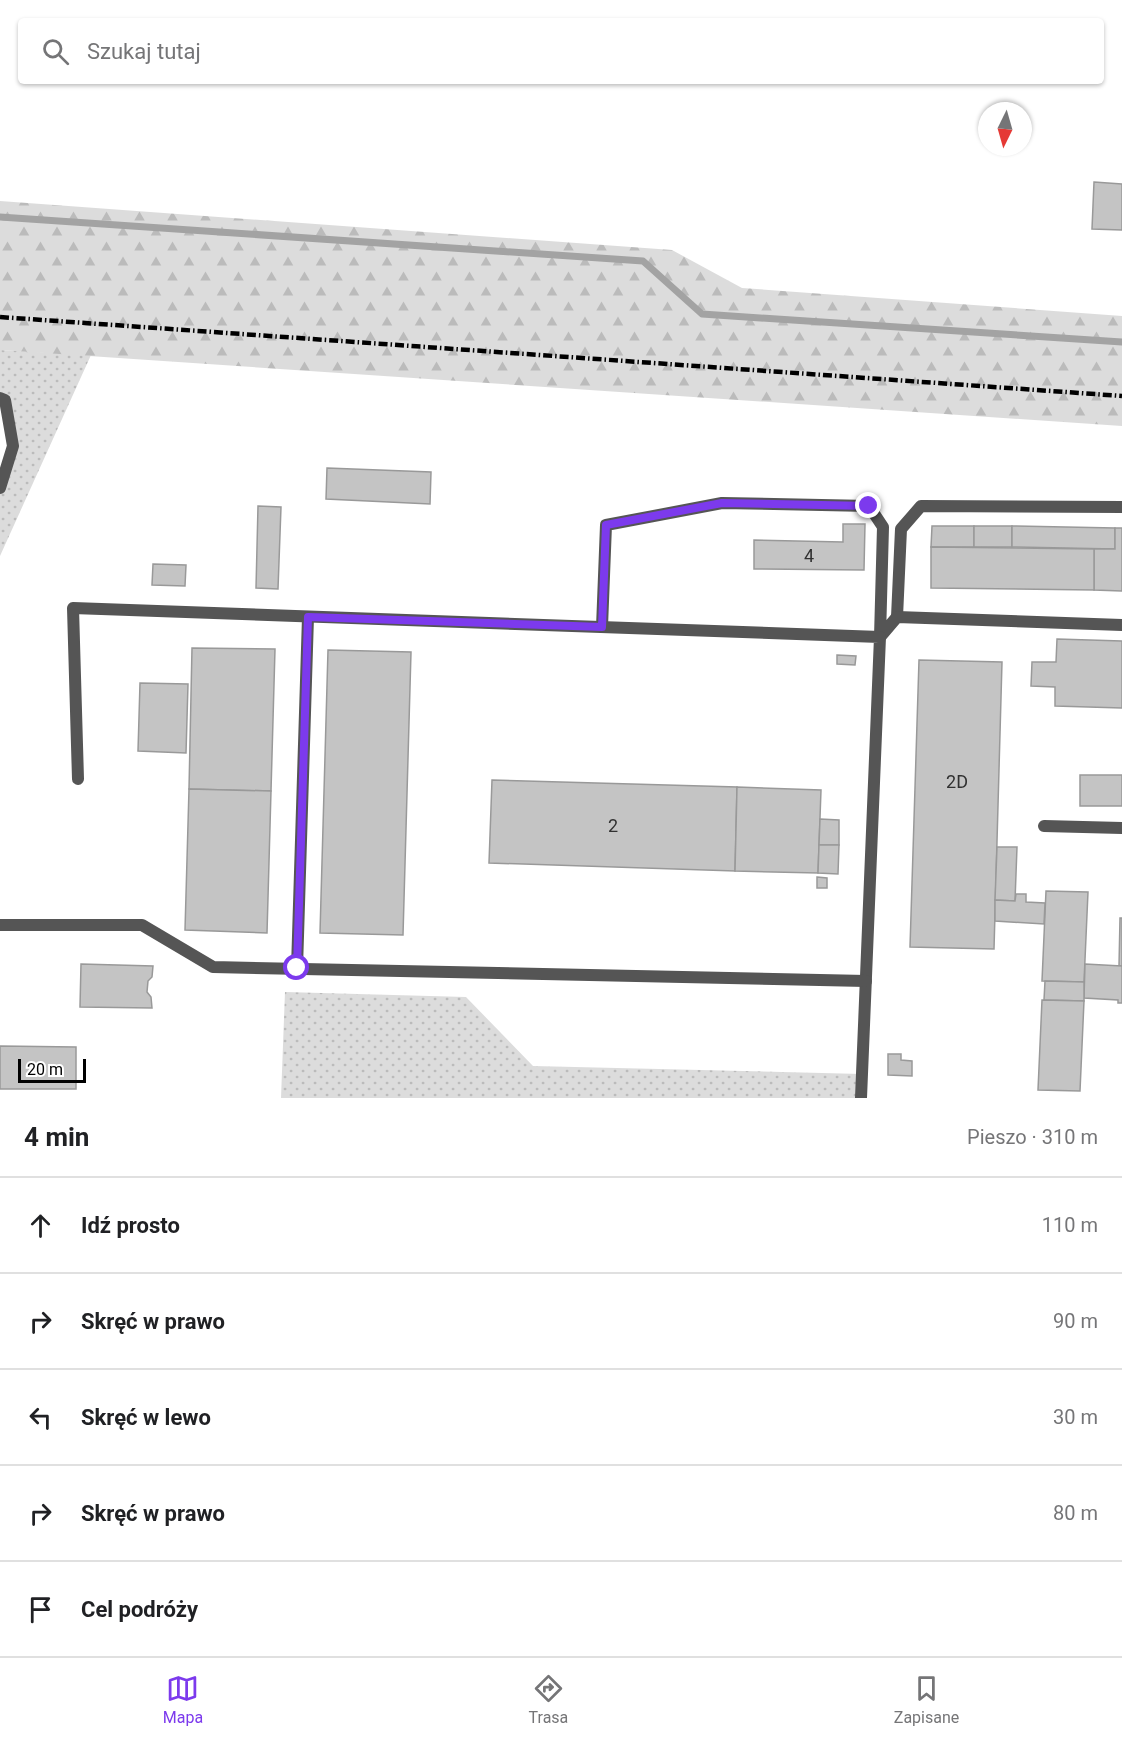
<!DOCTYPE html>
<html lang="pl">
<meta charset="utf-8">
<style>
:root{--surface:#fff;--page:#f6f6f6;--text:#202124;--muted:#757577;--line:#e0e0e0;--accent:#7c3aed}
body{margin:0;font-family:Roboto,sans-serif;background:var(--page);color:var(--text)}
.compass{position:absolute;left:978px;top:102px;width:54px;height:54px;border-radius:50%;background:var(--surface);box-shadow:0 2px 4px #0004;rotate:185deg}
.scale{position:absolute;left:18px;bottom:15px;width:68px;box-sizing:border-box;padding-left:6px;border:3px solid #000;border-top:0;font-size:16px;line-height:21px;white-space:nowrap;color:#000;-webkit-text-stroke:4px #fff;paint-order:stroke}
.stop{position:absolute;width:18px;height:18px;margin:-14px;border:4px solid #7c3aed;border-radius:50%;background:#fff}
.stop.end{background:#7c3aed;border-color:#fff;box-shadow:0 2px 6px #0008}
.list{margin:0;padding:0;list-style:none}
h2{display:flex;justify-content:space-between;align-items:center;height:78px;margin:0;padding:0 24px;font-size:26px}
h2 small{font-size:20px;font-weight:400;color:var(--muted)}
.list li{display:grid;grid-template-columns:39px 1fr auto;gap:18px;align-items:center;box-sizing:border-box;height:96px;padding:0 24px;border-top:2px solid var(--line)}
.list b{display:block;font-size:22px;white-space:nowrap}
.list em{font-size:20px;font-style:normal;color:var(--muted)}
.icon{flex:none;width:33px;height:33px;fill:none;stroke:currentColor;stroke-width:2;stroke-linecap:round;stroke-linejoin:round}
.map{position:relative;flex:none;width:1122px;height:1098px;overflow:hidden}
.search{position:absolute;background:var(--surface);box-shadow:0 2px 4px #0004;left:18px;right:18px;top:18px;height:66px;display:flex;align-items:center;gap:15px;box-sizing:border-box;padding:0 21px;border-radius:6px;color:var(--muted);font-size:22px}
.sheet{height:558px;background:var(--surface)}
nav{display:flex;justify-content:space-around;align-items:center;box-sizing:border-box;height:84px;border-top:2px solid var(--line);background:var(--surface);font-size:16px;color:var(--muted)}
nav a{display:grid;justify-items:center;gap:3px}
nav .on{color:var(--accent)}
.map>svg:first-child{display:block}
.grass{fill:url(#grass-dots)}
.forest{fill:url(#forest-firs)}
.lines{fill:none;stroke-linecap:round;stroke-linejoin:round}
.stream{stroke:#a3a3a3;stroke-width:7}
.building{fill:#c4c4c4;stroke:#999;stroke-width:1.5}
.service{stroke:#555;stroke-width:12}
.rail{stroke:#000;stroke-width:4.5;stroke-dasharray:9 3 1.5 3;stroke-linecap:butt}
.route{stroke:#7c3aed;stroke-width:8}
.labels{text-anchor:middle;dominant-baseline:central;stroke-width:4.5;stroke-linejoin:round;paint-order:stroke}
.number-label{font-size:18px;fill:#313131}
</style>
<div class="map">
<svg width="1122" height="1098" viewBox="0 0 1122 1098">
<defs>
<pattern id="grass-dots" width="8" height="8" patternUnits="userSpaceOnUse" patternTransform="scale(1.5)"><rect width="8" height="8" fill="#dcdcdc"/><path d="M2 2h.1M6 6h.1" fill="none" stroke="#bbb" stroke-width="1.8" stroke-linecap="round"/></pattern>
<pattern id="forest-firs" width="22" height="20" patternUnits="userSpaceOnUse" patternTransform="scale(1.5)"><rect width="22" height="20" fill="#dcdcdc"/><path d="M5 1l3.5 6h-7zM16 11l3.5 6h-7z" fill="#bbb"/></pattern>
</defs>
<rect width="100%" height="100%" fill="#fff"/>
<!-- grass -->
<g class="grass">
<path d="M0,350l91,5 -91,201v-68l13,-42 -13,-48z"/>
<path d="M285,992l181,5 67,69 329,8 -1,24h-580z"/>
</g>
<!-- forest -->
<path class="forest" d="M0,201l672,49 70,38 380,28v110l-1122,-76z"/>
<g class="lines">
<!-- stream -->
<path class="stream" d="M0,217l643,44 59,53 420,28"/>
</g>
<!-- building -->
<g class="building">
<path d="M1094,182l28,2v46l-30,-1z"/>
<path d="M327,468l104,4 -1,32 -104,-5z"/>
<path d="M258,506l23,1 -3,82 -22,-1z"/>
<path d="M843,524h22l-1,46 -110,-1v-29l89,2z"/>
<path d="M932,526h42v21h-43z"/>
<rect x="974" y="526" width="38" height="21"/>
<path d="M1012,526l103,2v21l-103,-2z"/>
<path d="M1115,528h7v63l-28,-1v-41h21z"/>
<path d="M931,547l163,2v41l-163,-2z"/>
<path d="M153,564l33,1 -1,21 -33,-1z"/>
<path d="M1057,639l65,2v67l-67,-2v-19l-24,-1 1,-24h24z"/>
<path d="M192,648l83,1 -4,142 -82,-2z"/>
<path d="M328,650l83,2 -8,283 -83,-2z"/>
<path d="M837,655l19,1 -1,9 -18,-1z"/>
<path d="M919,660l83,2 -8,287 -84,-2z"/>
<path d="M140,683l48,1 -2,69 -48,-2z"/>
<rect x="1080" y="775" width="42" height="31"/>
<path d="M492,780l245,7 -2,84 -246,-8z"/>
<path d="M737,787l84,3 -3,83 -83,-2z"/>
<path d="M189,789l82,2 -4,142 -82,-3z"/>
<path d="M820,819l19,1v25h-20z"/>
<path d="M819,845h20l-1,29 -20,-1z"/>
<path d="M997,847h20l-2,54 -20,-1z"/>
<path d="M817,877l10,1v10h-10z"/>
<path d="M1046,891l42,1 -4,90 -42,-1z"/>
<path d="M1016,894h10v8l19,1 -1,21 -49,-3v-21l20,1z"/>
<path d="M1120,918h2v48h-3z"/>
<path d="M81,964l72,2 -1,11 -4,4 -1,11 4,5 1,11 -72,-1z"/>
<path d="M1085,964l37,2v37h-4v-3l-34,-2z"/>
<path d="M1045,981l39,1v19l-40,-1z"/>
<path d="M1042,1000l42,1 -4,90 -42,-1z"/>
<path d="M0,1046l76,1v42h-76z"/>
<path d="M888,1054h13v6l11,1v15l-24,-1z"/>
</g>
<g class="lines">
<!-- service -->
<g class="service">
<path d="M0,398l5,2 8,46 -13,42"/>
<path d="M897,617l4,-88 20,-23 201,1"/>
<path d="M602,627l4,-102 116,-22 147,3 14,21 -3,110 17,-20 225,8"/>
<path d="M78,779l-5,-171 807,29 -19,461"/>
<path d="M1044,826l78,2"/>
<path d="M0,925h142l71,42 653,14"/>
<path d="M297,968l11,-351"/>
</g>
<!-- rail -->
<path class="rail" d="M0,317l1122,79"/>
</g>
<g class="lines">
<!-- route -->
<path class="route" d="M297,968l11,-351 294,10 4,-102 116,-22 147,3"/>
</g>
<g class="labels">
<!-- number labels -->
<g class="number-label">
<text x="809" y="555">4</text>
<text x="957" y="781">2D</text>
<text x="613" y="825">2</text>
</g>
</g>
</svg>
<svg class="compass" viewBox="-18 -18 36 36"><path d="M0-13l5 13h-10z" fill="#e53935"/><path d="M0 13l5-13h-10z" fill="#757577"/></svg>
<div class="scale">20 m</div>
<div class="stop" style="left:297px;top:968px"></div>
<div class="stop end" style="left:869px;top:506px"></div>
<div class="search"><svg class="icon" aria-label="search" viewBox="0 0 24 24"><circle cx="10" cy="10" r="6"/><path d="M15 15l6 6"/></svg>Szukaj tutaj</div>
</div>
<section class="sheet">
<h2>4 min<small>Pieszo · 310 m</small></h2>
<ul class="list">
<li><svg class="icon" aria-label="ahead" viewBox="0 0 24 24"><path d="M12 20V5M6 11l6-6 6 6"/></svg><div><b>Idź prosto</b></div><em>110 m</em></li>
<li><svg class="icon" aria-label="right" viewBox="0 0 24 24"><path d="M7 20v-9h11M14 6l5 5-5 5"/></svg><div><b>Skręć w prawo</b></div><em>90 m</em></li>
<li><svg class="icon" aria-label="left" viewBox="0 0 24 24"><path d="M17 20v-9H6M10 6l-5 5 5 5"/></svg><div><b>Skręć w lewo</b></div><em>30 m</em></li>
<li><svg class="icon" aria-label="right" viewBox="0 0 24 24"><path d="M7 20v-9h11M14 6l5 5-5 5"/></svg><div><b>Skręć w prawo</b></div><em>80 m</em></li>
<li><svg class="icon" aria-label="arrive" viewBox="0 0 24 24"><path d="M6 21V4h12l-3 4 3 4H6"/></svg><div><b>Cel podróży</b></div></li>
</ul>
</section>
<nav>
<a class="on"><svg class="icon" aria-label="map" viewBox="0 0 24 24"><path d="M3 6l6-2 6 2 6-2v14l-6 2-6-2-6 2zM9 4v14M15 6v14"/></svg>Mapa</a>
<a><svg class="icon" aria-label="directions" viewBox="0 0 24 24"><path d="M12 3l9 9-9 9-9-9zM9 14v-3h6M13 9l2 2-2 2"/></svg>Trasa</a>
<a><svg class="icon" aria-label="saved" viewBox="0 0 24 24"><path d="M7 4h10v16l-5-4-5 4z"/></svg>Zapisane</a>
</nav>
